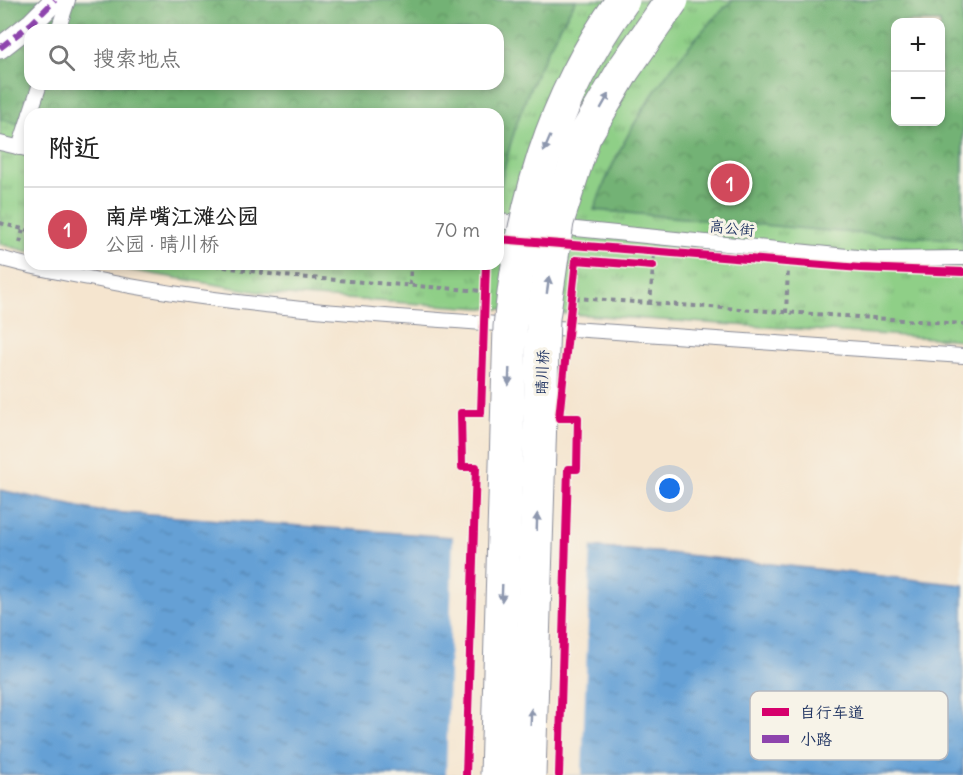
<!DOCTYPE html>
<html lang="zh">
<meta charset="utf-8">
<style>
:root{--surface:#fff;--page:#f6f6f6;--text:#222;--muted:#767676;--line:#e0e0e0;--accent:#d1495b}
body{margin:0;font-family:Delius,"LXGW WenKai TC",sans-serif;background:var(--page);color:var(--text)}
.controls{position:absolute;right:18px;top:18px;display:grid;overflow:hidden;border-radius:12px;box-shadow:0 3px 9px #0003}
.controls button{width:54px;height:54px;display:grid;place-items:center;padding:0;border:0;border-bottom:2px solid var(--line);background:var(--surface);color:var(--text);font:30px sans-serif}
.you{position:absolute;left:670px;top:489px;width:21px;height:21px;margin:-15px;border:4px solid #fff;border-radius:50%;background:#1a73e8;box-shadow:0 0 0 9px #1a73e833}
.badge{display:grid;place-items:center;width:39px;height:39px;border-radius:50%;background:var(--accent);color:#fff;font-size:20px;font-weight:700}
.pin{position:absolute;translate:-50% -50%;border:3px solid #fff;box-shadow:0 2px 6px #0006}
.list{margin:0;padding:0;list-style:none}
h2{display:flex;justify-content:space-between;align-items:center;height:78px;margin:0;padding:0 24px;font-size:26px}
h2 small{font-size:20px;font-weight:400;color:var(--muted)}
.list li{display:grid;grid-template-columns:39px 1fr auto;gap:18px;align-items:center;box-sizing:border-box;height:84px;padding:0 24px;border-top:2px solid var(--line)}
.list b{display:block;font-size:22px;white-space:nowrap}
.list p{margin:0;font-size:20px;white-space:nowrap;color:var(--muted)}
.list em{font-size:20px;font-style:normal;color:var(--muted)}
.icon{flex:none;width:33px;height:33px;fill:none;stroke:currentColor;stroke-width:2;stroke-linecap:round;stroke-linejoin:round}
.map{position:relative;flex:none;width:963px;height:775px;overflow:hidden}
.search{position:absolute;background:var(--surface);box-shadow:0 3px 9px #0003;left:24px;top:24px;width:480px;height:66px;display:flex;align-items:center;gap:15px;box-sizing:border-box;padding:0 21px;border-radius:18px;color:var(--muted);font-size:22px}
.panel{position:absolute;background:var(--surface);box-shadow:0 3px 9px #0003;left:24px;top:108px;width:480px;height:162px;border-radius:18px}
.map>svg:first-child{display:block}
.grass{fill:url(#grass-tufts);stroke:#557f72;stroke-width:1.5;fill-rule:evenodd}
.forest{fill:url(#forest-crowns);stroke:#477069;stroke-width:1.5;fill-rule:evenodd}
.water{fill:url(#water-ripples);stroke:#40689a;stroke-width:1.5}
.pier{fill:#f5e5cf}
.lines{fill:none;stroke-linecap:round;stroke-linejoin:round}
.service-casing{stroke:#888a96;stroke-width:16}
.pedestrian-casing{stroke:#888a96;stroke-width:23}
.path{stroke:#888a96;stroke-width:4;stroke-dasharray:4.5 4.5;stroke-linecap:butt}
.service{stroke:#fff;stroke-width:14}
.pedestrian{stroke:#fff;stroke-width:21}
.primary-bridge-casing{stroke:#888a96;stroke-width:35;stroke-linecap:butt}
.path-bridge{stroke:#888a96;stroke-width:4;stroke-dasharray:4.5 4.5;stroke-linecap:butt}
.primary-bridge{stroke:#fff;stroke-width:33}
.quiet{stroke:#8e44ad;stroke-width:6;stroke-dasharray:12 6;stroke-linecap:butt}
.cycleway-casing{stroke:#f7f3e8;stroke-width:11}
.cycleway{stroke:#d6006c;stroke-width:8}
.oneway{fill:#8d97ae}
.labels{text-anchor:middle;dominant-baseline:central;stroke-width:6;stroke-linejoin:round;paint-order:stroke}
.street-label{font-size:15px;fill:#1b2f5e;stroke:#f7f3e8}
.key{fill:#f7f3e8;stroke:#b5b8bf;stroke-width:1.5}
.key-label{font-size:16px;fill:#1b2f5e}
</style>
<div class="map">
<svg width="963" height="775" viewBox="0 0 963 775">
<defs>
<pattern id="grass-tufts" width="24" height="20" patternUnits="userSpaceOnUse" patternTransform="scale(1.5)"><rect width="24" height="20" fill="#8fcf87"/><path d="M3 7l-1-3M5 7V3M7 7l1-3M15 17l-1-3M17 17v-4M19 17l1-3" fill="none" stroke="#74a872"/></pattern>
<pattern id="forest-crowns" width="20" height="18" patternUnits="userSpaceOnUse" patternTransform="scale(1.5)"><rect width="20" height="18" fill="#73b274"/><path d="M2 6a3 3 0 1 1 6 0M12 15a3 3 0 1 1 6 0" fill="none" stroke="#5e9162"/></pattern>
<pattern id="water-ripples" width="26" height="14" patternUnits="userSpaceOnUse" patternTransform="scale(1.5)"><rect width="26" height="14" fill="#65a0d5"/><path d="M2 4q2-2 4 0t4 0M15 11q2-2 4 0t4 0" fill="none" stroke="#5283b0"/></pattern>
</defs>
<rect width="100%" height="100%" fill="#f7f3e8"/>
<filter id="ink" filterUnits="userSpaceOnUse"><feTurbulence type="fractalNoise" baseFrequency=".0167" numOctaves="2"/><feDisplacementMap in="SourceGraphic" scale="12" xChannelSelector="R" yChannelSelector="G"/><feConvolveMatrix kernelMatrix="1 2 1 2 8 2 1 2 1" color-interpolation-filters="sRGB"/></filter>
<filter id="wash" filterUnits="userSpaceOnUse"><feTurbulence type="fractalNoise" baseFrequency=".008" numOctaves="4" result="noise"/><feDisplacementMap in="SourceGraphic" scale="24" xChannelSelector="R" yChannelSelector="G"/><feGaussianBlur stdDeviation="1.35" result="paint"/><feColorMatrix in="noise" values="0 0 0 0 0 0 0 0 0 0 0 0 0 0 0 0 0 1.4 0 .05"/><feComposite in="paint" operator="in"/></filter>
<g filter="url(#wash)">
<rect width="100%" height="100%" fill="#f5e5cf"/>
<!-- grass -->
<path class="grass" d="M0,0h963v340l-692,-46 -177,-30h404v-150h-468v138l-30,-8zM896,22h44v100h-44zM30,30h468v54h-468z"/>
<!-- forest -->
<g class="forest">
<path d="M0,0h576c-39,63 -66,126 -78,200v-86h-468v13l-30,-8zM30,30h468v54h-468z"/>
<path d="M733,0h230v240l-122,-8 -247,-22c28,-78 78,-154 139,-210zM896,22h44v100h-44z"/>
</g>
<!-- water -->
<path class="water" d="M0,490l98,21 570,42 295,32v190h-963z"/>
<!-- pier -->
<path class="pier" d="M453,534l138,10 -9,231h-136z"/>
</g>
<g filter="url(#ink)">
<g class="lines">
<defs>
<g id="service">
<path d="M58,30l10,-30"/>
<path d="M30,114l10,-30"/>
<path d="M0,143l30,7"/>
<path d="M19,148l11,-34"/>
<path d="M498,221l30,3"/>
<path d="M556,227l321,32 86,-1"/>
<path d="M0,258c29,9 59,14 89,20 140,29 281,37 423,47"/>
<path d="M543,327l420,29"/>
</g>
<path id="pedestrian" d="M0,48l32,-25 23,-23"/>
</defs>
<!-- service casing -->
<use href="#service" class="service-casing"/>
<!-- pedestrian casing -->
<use href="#pedestrian" class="pedestrian-casing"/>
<!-- path -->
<g class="path">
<path d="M0,223l30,8"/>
<path d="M20,243l3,-14"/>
<path d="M206,264l77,12 200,15"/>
<path d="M410,285l1,-21"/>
<path d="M575,298l388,26"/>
<path d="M650,304l4,-49"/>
<path d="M786,313l2,-44"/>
</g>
<!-- service -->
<use href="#service" class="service"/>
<!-- pedestrian -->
<use href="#pedestrian" class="pedestrian"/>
<defs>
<g id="primary-bridge">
<path d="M497,775l13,-448c12,-119 41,-228 113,-327"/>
<path d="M529,775l14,-457 14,-96 27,-85 40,-68 48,-69"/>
</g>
</defs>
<!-- primary-bridge casing -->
<use href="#primary-bridge" class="primary-bridge-casing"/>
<!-- path-bridge -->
<path class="path-bridge" d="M582,260l71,6"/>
<!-- primary-bridge -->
<use href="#primary-bridge" class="primary-bridge"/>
<!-- quiet -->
<path class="quiet" d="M0,48l32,-25 23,-23"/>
<defs>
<g id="cycleway">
<path d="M498,239l362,29 103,4"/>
<path d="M466,775l10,-308h-14l-1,-54h20l5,-149"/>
<path d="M559,775l9,-306h9l1,-51h-19l17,-158 77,6"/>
</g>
</defs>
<!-- cycleway casing -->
<use href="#cycleway" class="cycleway-casing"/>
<!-- cycleway -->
<use href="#cycleway" class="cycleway"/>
</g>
<!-- one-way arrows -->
<defs><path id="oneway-solid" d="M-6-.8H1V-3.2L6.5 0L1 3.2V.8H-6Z" transform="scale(1.5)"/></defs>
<g class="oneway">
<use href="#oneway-solid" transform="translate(605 101) rotate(-60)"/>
<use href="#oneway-solid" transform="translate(547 144) rotate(113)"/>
<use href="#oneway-solid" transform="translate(548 285) rotate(-82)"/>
<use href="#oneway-solid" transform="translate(509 377) rotate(92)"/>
<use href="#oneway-solid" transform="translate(537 522) rotate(-88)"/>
<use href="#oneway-solid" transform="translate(502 593) rotate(92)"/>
<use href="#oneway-solid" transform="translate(531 717) rotate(-88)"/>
</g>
</g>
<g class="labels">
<!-- street labels -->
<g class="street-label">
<text transform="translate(732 228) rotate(6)">高公街</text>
<text transform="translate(542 372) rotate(-88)">晴川桥</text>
</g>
</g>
<!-- legend -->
<rect x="750" y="691" width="198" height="69" rx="9" class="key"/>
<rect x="762" y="708" width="27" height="8" fill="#d6006c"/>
<rect x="762" y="735" width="27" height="8" fill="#8e44ad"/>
<g class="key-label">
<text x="800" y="718">自行车道</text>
<text x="800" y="745">小路</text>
</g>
</svg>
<div class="controls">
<button>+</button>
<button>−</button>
</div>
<div class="you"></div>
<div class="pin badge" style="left:730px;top:183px">1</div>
<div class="search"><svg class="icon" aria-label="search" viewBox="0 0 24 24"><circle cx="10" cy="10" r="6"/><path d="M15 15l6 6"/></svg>搜索地点</div>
<section class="panel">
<h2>附近<small></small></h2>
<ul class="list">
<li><span class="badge">1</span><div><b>南岸嘴江滩公园</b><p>公园 · 晴川桥</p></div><em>70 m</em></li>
</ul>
</section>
</div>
